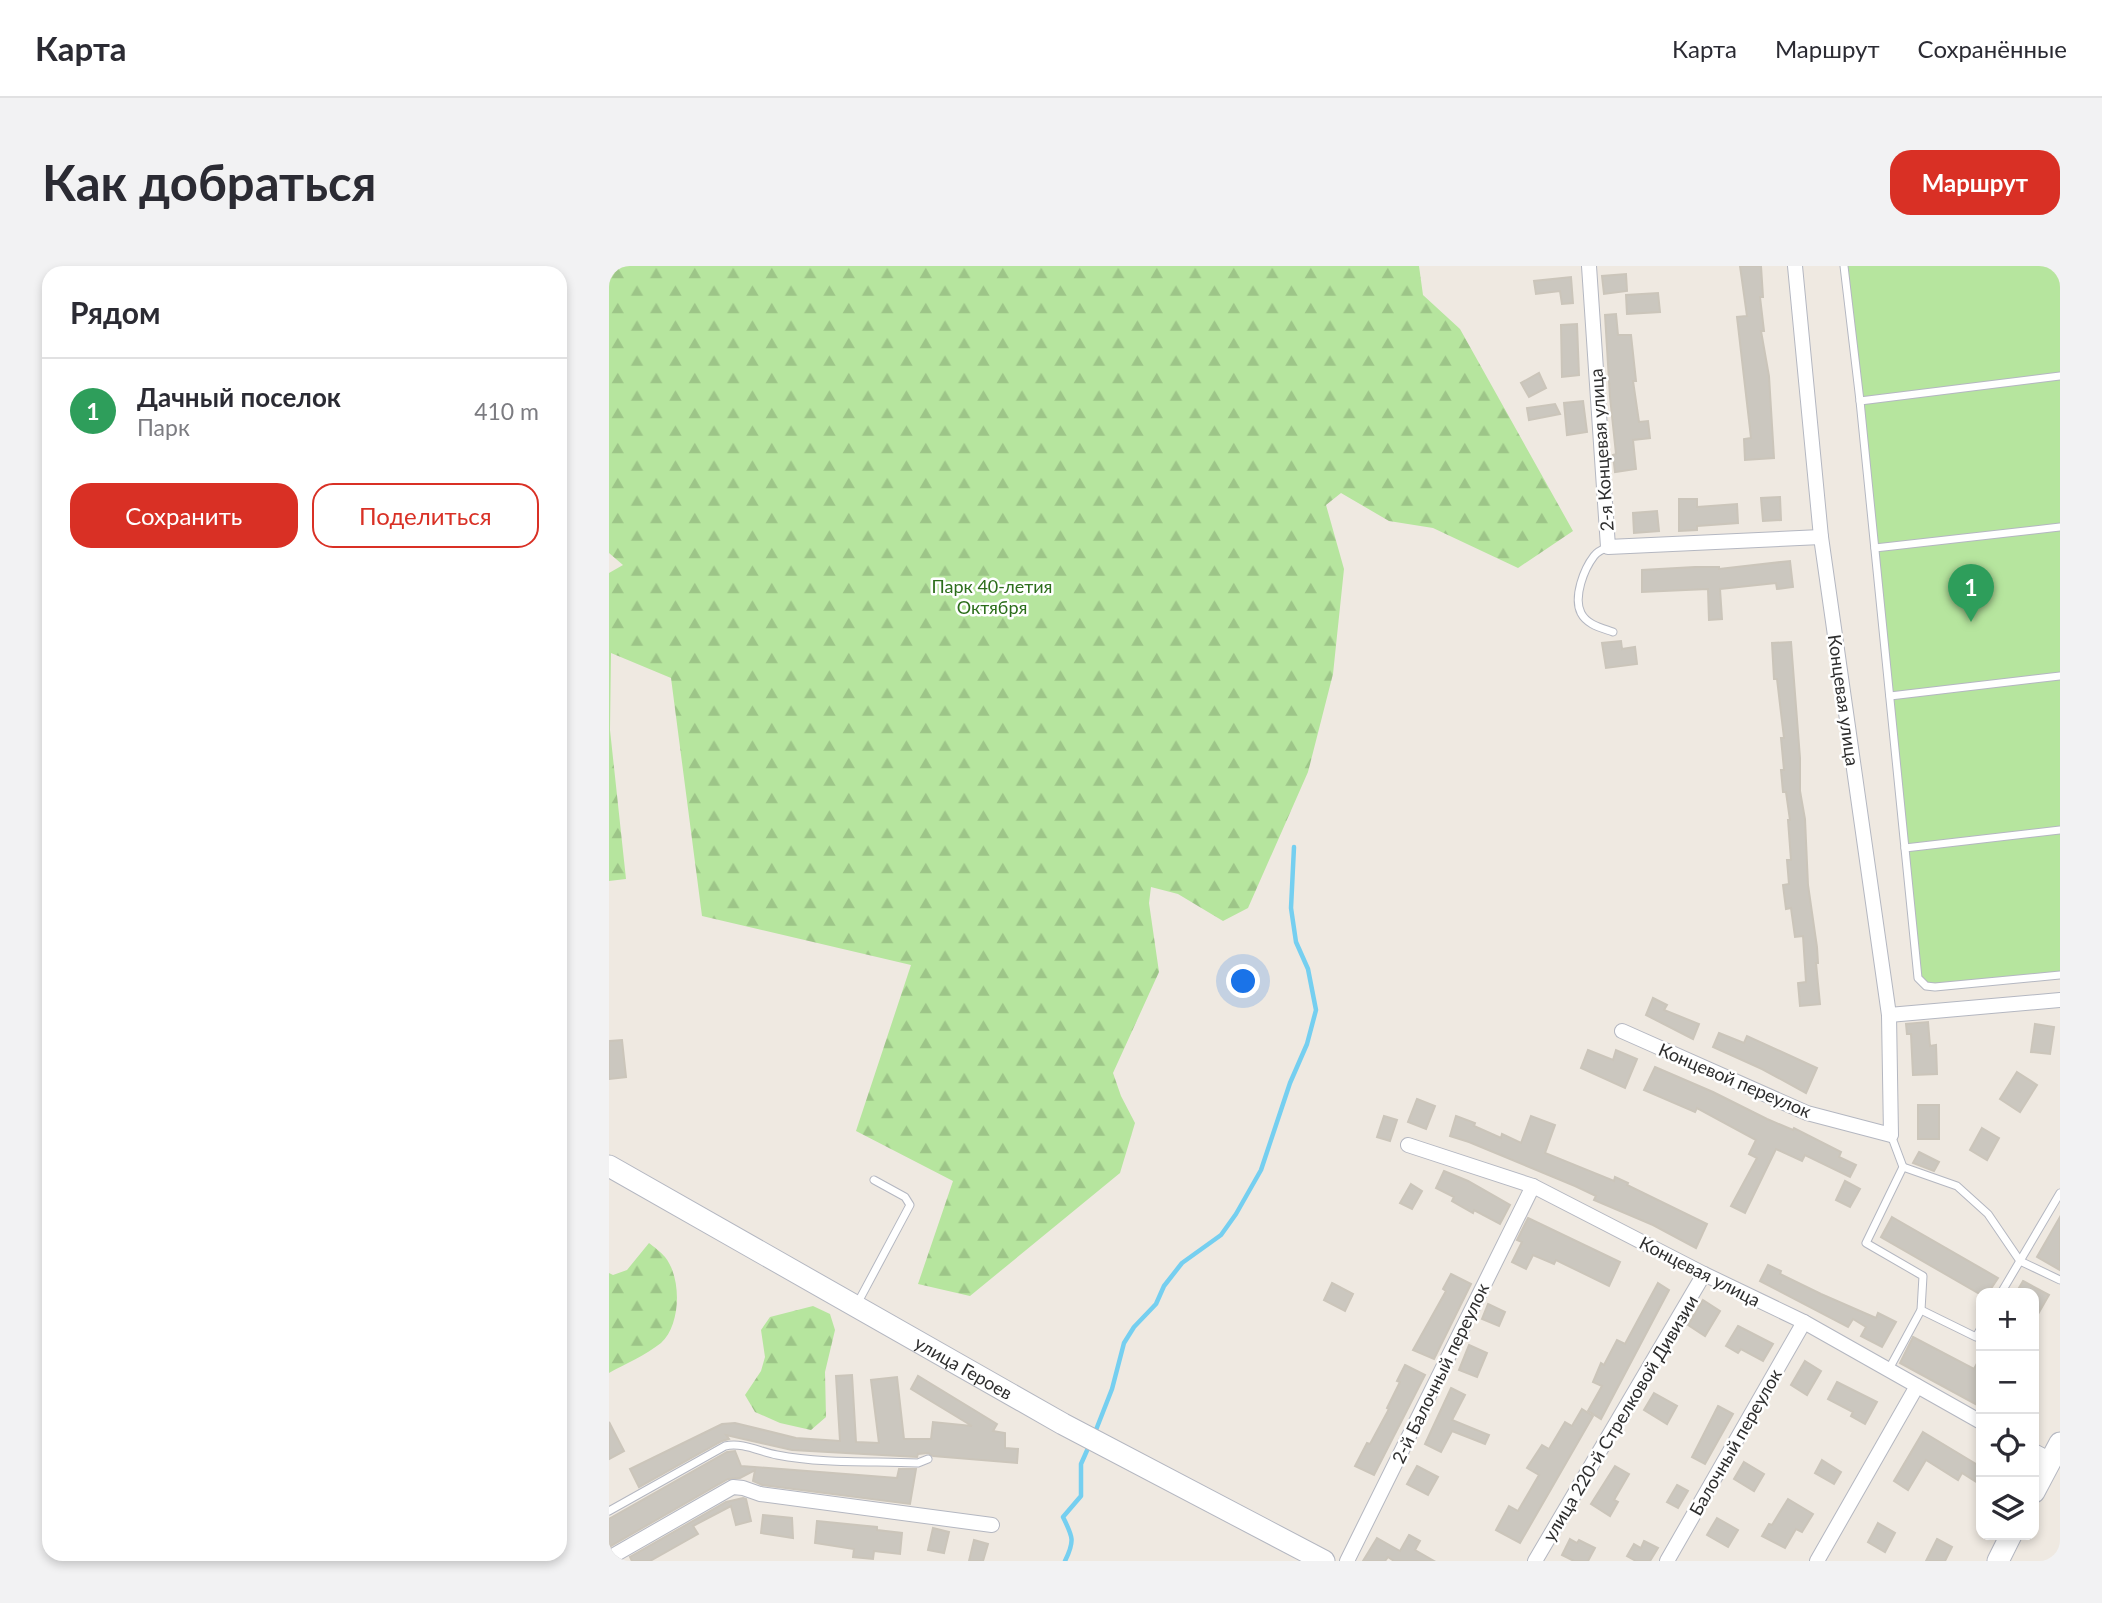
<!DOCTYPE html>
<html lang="ru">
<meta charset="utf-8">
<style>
:root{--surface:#fff;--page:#f2f2f3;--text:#2b2b33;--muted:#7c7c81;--line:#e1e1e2;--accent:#d93025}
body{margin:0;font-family:Lato,sans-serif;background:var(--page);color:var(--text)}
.controls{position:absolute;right:21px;bottom:21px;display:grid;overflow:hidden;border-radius:14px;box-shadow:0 4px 10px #0003}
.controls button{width:63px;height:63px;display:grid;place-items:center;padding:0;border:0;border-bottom:2px solid var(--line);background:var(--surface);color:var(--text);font:35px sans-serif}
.you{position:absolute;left:635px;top:716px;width:24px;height:24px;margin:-18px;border:5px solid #fff;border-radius:50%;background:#1a73e8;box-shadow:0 0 0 10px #1a73e833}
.badge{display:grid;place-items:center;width:46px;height:46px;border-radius:50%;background:var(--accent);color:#fff;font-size:23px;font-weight:700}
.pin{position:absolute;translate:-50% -58px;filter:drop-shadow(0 2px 4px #0008)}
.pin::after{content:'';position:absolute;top:37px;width:24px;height:21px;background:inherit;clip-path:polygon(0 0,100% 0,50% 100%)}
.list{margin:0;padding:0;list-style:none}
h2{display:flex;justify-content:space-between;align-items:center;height:91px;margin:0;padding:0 28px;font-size:30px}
h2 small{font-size:23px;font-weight:400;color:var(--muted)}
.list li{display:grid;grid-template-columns:46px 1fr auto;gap:21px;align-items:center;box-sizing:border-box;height:105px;padding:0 28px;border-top:2px solid var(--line)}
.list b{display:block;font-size:26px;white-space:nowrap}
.list p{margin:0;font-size:23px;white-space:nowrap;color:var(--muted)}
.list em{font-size:23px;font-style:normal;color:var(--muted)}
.actions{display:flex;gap:14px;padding:21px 28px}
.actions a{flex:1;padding:16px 0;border:2px solid var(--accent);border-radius:21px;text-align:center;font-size:24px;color:var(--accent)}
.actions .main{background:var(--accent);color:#fff}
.icon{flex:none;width:38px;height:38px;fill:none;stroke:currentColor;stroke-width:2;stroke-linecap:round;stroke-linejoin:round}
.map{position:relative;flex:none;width:1451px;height:1295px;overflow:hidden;border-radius:21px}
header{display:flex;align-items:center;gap:42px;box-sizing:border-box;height:98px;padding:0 35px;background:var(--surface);border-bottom:2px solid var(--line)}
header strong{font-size:33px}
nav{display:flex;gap:38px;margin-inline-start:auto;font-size:24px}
.intro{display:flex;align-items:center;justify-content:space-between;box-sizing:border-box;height:168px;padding:0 42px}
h1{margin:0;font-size:49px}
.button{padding:18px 32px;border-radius:21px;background:var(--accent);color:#fff;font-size:24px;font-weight:700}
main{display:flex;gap:42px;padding:0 42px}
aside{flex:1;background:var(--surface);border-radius:21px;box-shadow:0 4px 10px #0003}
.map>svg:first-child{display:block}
.grass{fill:#b6e59e}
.forest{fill:url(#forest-firs)}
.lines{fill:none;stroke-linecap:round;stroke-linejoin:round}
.stream{stroke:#75cff0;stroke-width:4.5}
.building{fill:#cbc7bf;stroke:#cbc5ba;stroke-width:2}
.lane-casing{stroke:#b4b7c1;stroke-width:9}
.street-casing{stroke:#b4b7c1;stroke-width:16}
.secondary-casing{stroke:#b4b7c1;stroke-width:23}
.lane{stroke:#fff;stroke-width:7}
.street{stroke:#fff;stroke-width:14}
.secondary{stroke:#fff;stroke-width:21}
.labels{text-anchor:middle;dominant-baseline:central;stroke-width:5;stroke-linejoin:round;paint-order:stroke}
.street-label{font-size:18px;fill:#2e2e2e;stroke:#fff}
.park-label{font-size:18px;fill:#2c6e1b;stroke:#fff}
</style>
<header>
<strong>Карта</strong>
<nav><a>Карта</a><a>Маршрут</a><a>Сохранённые</a></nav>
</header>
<div class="intro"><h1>Как добраться</h1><a class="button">Маршрут</a></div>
<main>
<aside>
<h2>Рядом<small></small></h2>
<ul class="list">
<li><span class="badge" style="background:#2e9e5b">1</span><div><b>Дачный поселок</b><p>Парк</p></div><em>410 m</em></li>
</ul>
<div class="actions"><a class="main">Сохранить</a><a>Поделиться</a></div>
</aside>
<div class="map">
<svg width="1451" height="1295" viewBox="0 0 1451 1295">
<defs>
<pattern id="forest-firs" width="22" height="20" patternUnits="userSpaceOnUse" patternTransform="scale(1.75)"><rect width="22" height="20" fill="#b6e59e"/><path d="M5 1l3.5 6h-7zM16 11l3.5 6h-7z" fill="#9dc588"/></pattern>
</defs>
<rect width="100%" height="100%" fill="#efe9e1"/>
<!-- grass -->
<path class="grass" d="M1235,0h216v709l-125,12 -17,-9z"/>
<!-- forest -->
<g class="forest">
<path d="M0,0h810l4,29 37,34 113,202 -55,37 -85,-40 -44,-7 -48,-28 -15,12 18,64 -11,105 -25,98 -60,136 -25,13 -45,-27 -27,-7 -2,16 10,69 -46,101 8,23 14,27 -15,50 -150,123 -52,-12 35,-103 -97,-50 55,-166 -209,-49 -31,-238 -60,-25 -1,77 16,149 -17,2v-308l14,-8 -14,-12z"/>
<path d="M40,977c5,4 12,9 16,14 17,21 16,68 -4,86 -15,12 -36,21 -52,30v-100l4,2 14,-5z"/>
<path d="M204,1040l17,8 5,16 -10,42 1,45 -15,13 -31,-7 -25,-11 -10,-17 16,-24 4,-14 -4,-27 9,-13z"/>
</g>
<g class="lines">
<!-- stream -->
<g class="stream">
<path d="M485,1169l18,-46 12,-46 10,-16 22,-23 8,-18 18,-23 39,-28 15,-21 25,-44 29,-87 17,-39 9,-34 -8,-41 -12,-27 -5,-34 3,-61"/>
<path d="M456,1295c10,-20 8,-24 -2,-44l18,-21v-32l8,-18"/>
</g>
</g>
<!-- building -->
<g class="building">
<path d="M1131,0h21l2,31h-3l4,34h-3l8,45 5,82 -29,2 -1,-21 7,-1 -14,-121 10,-1z"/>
<path d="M1017,8l1,17 -23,3 -2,-18z"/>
<path d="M962,11l2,26 -11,1 -2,-13 -24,3 -2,-13z"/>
<path d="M1049,27l2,19 -33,2 -1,-19z"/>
<path d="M1007,48l2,21h13l5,46h-3l6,41 9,-1 2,17 -17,2 3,29 -21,3 -2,-17 3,-1 -6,-57 -5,-82z"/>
<path d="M968,58l2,51 -17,2 -1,-52z"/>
<path d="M930,107l7,15 -17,9 -8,-14z"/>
<path d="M974,135l4,31 -20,3 -3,-32z"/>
<path d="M946,138l5,10 -31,6 -2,-12z"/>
<path d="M1171,231l1,23 -18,1 -2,-23z"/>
<path d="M1070,233h18v8l40,-3 1,19 -41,3v4l-18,1z"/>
<path d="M1048,245l2,20 -25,2 -1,-20z"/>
<path d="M1181,295l3,26 -16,2 -1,-6 -56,6 2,30 -13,1 -1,-31 -66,3v-22l53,-3h24v2z"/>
<path d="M1012,375l1,8 13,-2 2,17 -31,4 -4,-25z"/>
<path d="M1182,376l9,116v33l5,28 3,66 9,62 1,16h-2l4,41 -20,2 -2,-23 8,-1 -3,-46 -8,1 -4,-29 -5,1 -3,-24 6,-1 -2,-24h4l-3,-40h2l-4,-28h-3l-2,-22h3l-3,-32h3l-7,-59h-3l-2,-36z"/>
<path d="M1044,732l14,7 -3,5 35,14 -6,15 -47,-24z"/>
<path d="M1319,756l2,24 6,-1 1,29 -24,1 -2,-41h-4l-1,-10z"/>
<path d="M1426,758l19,3 -4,27 -19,-2z"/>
<path d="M1110,767l25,10 3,-7 70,32 -11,25 -44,-24 -49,-22z"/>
<path d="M13,774l4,37 -17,2v-38z"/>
<path d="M979,784l25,10 3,-10 21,9 -12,29 -44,-20z"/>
<path d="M1046,801l58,25 54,27 26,11 1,-2 47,24 -2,5 17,8 -6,12 -45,-22 -3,6 -26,-12 -31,64 -14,-7 26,-48 -8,-4 7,-14 -59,-32 -2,4 -51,-22z"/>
<path d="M1408,806l20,13 -17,27 -20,-13z"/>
<path d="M808,833l18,7 -9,23 -18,-7z"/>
<rect x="1309" y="839" width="21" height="34"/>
<path d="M775,850l13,4 -7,21 -13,-4z"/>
<path d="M847,850l19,7 -1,3 27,12 1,-4 19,9 10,-27 24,9 -10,28 69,28 1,-4 13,6 -1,2 80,39 -11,24 -43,-23 -59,-25 2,-4 -21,-10 -106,-44 -19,-6z"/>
<path d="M1373,862l17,10 -12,22 -17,-10z"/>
<path d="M1310,886l20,10 -5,9 -21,-8z"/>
<path d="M835,905l24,10 42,24 -10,19 -26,-14 -1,3 -21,-12 2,-4 -18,-9z"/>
<path d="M1236,915l15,8 -10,18 -14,-7z"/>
<path d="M802,918l11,7 -10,18 -12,-6z"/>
<path d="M1283,951l106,61 -10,15h-10l-97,-56z"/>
<path d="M1451,951v53l-23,-13z"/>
<path d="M919,952l92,44 -11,24 -53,-26 -2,4 -21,-9 -7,14 -14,-7 10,-20 -5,-2z"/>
<path d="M1159,999l13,6 -1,3 41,20 55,24 2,-5 18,9 -14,25 -21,-11 5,-9 -13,-8 -5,8 -88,-46z"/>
<path d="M842,1008l20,10 -37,75 -21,-9 33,-59 -3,-2z"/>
<path d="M1414,1015l26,14 -15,26v-28h-18z"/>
<path d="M723,1017l21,11 -8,17 -21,-11z"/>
<path d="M1049,1017l11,7 -68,129 -13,-8 14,-25 -9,-4 8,-19 3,2 13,-25 8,4z"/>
<path d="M1094,1034l17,11 -15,25 -17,-11z"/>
<path d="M879,1038l17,8 -6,14 -17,-7z"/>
<path d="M1129,1060l35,18 -10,17 -22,-12 -3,4 -12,-7z"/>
<path d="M1304,1071l61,32 7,-13v51l-81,-44z"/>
<path d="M860,1079l18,8 -10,24 -18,-7z"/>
<path d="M1196,1095l16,10 -14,24 -16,-10z"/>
<path d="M796,1099l20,10 -51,100 -19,-9 12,-23 3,1 19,-35 -2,-1 13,-26 -3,-1z"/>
<path d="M243,1109l4,67 23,1 -8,-63 26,-3 7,62h27l2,-17 39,4 -61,-37 7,-13 79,48 -4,7 12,2v15l13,1 -1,14 -84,-7 -5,-3 -10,1 -1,3 -125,-7 -66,-15 3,4 -7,2 -83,46 -9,-18 92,-45 13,-1 61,15 44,3 -4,-65z"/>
<path d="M1228,1116l40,20 -12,22 -14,-8 2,-4 -25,-13z"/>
<path d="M842,1122l14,7 -13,25 37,15 -4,9 -33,-13 -11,21 -16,-8z"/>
<path d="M1045,1127l23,13 -10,18 -23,-14z"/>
<path d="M1109,1140l15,8 -28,50 -13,-7z"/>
<path d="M973,1143l11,7 -73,127 -24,-13 13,-24 9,5 21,-36 -12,-7 15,-23 7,4 16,-27 7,4z"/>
<path d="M0,1156l15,29 -15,8z"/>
<path d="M1314,1166l58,35v18l-19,-12 -4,7 -32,-20 -18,30 -14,-9z"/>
<path d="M126,1185l6,15 156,12 2,-9h17l-6,35 -148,-19 -9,-4 2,-11 -15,8 -12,1 -119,68v-28l118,-67z"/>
<path d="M1213,1194l19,12 -7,12 -19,-11z"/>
<path d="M1135,1196l20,12 -10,17 -20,-12z"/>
<path d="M808,1200l21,11 -10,18 -21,-11z"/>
<path d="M1006,1200l14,8 -15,26 4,2 -8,14 -19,-12z"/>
<path d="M1068,1219l11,6 -10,17 -11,-6z"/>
<path d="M134,1232l3,1 5,22 -15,4 -5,-19 -38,20 5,8 -48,27h-18l-2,-4 96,-55z"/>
<path d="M1179,1233l25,15 -11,18 -6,-3 -11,19 -23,-12 7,-12 3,1z"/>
<path d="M154,1249l29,3 1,20 -32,-5z"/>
<path d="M1108,1252l21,12 -10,17 -21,-12z"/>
<path d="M208,1255l60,6v3l25,3 -2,21 -26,-3 -1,8 -20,-2 1,-8 -39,-6z"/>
<path d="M1269,1257l17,10 -10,19 -17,-10z"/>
<path d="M324,1262l16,4 -5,21 -16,-3z"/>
<path d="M800,1269l11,6 -5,9 19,11h-40l-6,-4 -3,4h-22l14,-23 23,13z"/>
<path d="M961,1273l7,4 2,-3 16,8 -7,13h-14l-12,-6z"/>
<path d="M1328,1273l15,8 -7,14h-19z"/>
<path d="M365,1274l14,4 -5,17h-14z"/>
<path d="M1035,1275l14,7 -8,13h-14l-9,-5 7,-12 7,4z"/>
</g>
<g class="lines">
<defs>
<g id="lane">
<path d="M1235,0l16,135 58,577 8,8 9,1 125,-12"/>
<path d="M1251,135l200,-25"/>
<path d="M999,281c-5,2 -11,5 -14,9 -10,13 -21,41 -13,57 6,12 21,15 32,19"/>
<path d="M1266,282l185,-21"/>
<path d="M1281,430l170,-20"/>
<path d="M1296,582l155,-18"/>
<path d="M1294,901l54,19 31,28 32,47 40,19"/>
<path d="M1392,1027l59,-100"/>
<path d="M247,1040l54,-101 -5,-8 -31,-17"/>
<path d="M1312,1044l55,27 5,-9"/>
<path d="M1280,1103l32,-59 2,-34 -57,-33 37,-76 -12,-32"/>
<path d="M0,1245l116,-65c18,-4 35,6 52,9 46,9 95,6 141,8l10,-4"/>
</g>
<g id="street">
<path d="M980,0l19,281 213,-10"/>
<path d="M1280,749l171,-15"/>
<path d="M1013,765l185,82 84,22 -2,-120 -68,-478 -26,-271"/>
<path d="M799,879l125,41 171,88 100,48 177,100"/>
<path d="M1425,1185l17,9"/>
<path d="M0,1292l124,-71 10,1 17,6 232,31"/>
<path d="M738,1295l186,-375"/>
<path d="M926,1295l169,-287"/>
<path d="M1058,1295l137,-239"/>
<path d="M1208,1295l100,-175"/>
</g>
<g id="secondary">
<path id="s1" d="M0,900l454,258 261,137"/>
<path d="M1425,1226l26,-49"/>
<path d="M1389,1295l13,-26"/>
</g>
</defs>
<!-- lane casing -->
<use href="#lane" class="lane-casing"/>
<!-- street casing -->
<use href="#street" class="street-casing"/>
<!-- secondary casing -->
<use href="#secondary" class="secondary-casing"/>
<!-- lane -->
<use href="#lane" class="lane"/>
<!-- street -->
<use href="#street" class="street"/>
<!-- secondary -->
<use href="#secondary" class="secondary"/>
</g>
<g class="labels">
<!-- street labels -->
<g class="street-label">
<text transform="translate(992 184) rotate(-94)">2-я Концевая улица</text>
<text transform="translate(1235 434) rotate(82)">Концевая улица</text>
<text transform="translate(1126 814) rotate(23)">Концевой переулок</text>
<text transform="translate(1091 1005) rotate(27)">Концевая улица</text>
<text stroke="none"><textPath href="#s1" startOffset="408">улица Героев</textPath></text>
<text transform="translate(831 1107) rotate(-64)">2-й Балочный переулок</text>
<text transform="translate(1011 1152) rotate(-59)">улица 220-й Стрелковой Дивизии</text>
<text transform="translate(1126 1176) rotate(-60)">Балочный переулок</text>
</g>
<!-- park labels -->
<g class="park-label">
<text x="383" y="320">Парк 40-летия<tspan x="383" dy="21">Октября</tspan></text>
</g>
</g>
</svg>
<div class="controls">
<button>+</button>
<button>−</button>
<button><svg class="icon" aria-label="locate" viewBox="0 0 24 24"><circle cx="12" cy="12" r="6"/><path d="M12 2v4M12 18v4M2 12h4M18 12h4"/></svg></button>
<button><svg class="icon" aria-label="layers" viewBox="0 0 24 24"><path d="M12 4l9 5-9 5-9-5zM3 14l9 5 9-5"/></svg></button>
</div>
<div class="you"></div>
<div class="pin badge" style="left:1362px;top:356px;background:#2e9e5b">1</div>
</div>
</main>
